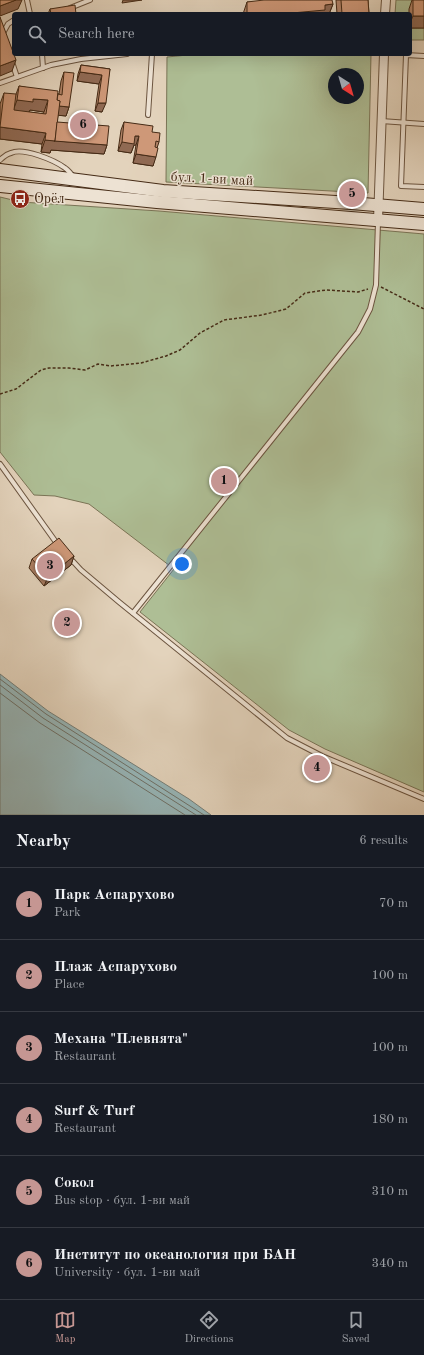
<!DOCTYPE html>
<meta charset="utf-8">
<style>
:root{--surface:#171b24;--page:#20242c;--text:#f1f3f6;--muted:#9ea1a6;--line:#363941;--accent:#c59692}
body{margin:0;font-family:"Old Standard TT",serif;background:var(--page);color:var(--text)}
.compass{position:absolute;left:328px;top:68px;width:36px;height:36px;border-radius:50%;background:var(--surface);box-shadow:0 4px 16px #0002;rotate:143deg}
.you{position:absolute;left:182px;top:564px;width:14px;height:14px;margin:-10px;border:3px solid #fff;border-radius:50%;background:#1a73e8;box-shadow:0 0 0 6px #1a73e833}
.badge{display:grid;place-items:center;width:26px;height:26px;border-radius:50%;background:var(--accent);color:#111;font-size:13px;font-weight:700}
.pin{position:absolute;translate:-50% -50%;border:2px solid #fff;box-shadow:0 1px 4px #0006}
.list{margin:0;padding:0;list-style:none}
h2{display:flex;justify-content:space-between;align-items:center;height:52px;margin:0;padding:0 16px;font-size:17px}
h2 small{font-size:13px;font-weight:400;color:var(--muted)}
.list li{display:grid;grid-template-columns:26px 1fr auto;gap:12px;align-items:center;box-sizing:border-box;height:72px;padding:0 16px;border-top:1px solid var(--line)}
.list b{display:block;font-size:15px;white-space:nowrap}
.list p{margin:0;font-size:13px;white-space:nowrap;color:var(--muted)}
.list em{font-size:13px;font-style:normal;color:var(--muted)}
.icon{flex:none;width:22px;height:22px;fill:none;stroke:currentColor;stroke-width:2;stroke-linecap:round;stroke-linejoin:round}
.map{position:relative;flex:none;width:424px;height:815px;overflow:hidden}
.search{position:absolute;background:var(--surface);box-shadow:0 4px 16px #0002;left:12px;right:12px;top:12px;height:44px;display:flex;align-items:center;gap:10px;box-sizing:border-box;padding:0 14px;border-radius:4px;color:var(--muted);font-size:15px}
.sheet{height:484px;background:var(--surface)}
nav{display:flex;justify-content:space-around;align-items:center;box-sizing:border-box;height:56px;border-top:1px solid var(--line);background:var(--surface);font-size:11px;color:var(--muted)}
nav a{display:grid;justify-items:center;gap:2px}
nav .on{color:var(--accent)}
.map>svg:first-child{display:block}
.green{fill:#aebe95;stroke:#7a7456;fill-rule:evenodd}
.water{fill:#97b6b8;stroke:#767e77}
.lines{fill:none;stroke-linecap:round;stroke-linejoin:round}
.shore{stroke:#6e7067;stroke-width:1}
.lane-casing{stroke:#6c5540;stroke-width:6}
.street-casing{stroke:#6c5540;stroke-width:10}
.secondary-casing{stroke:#452b16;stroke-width:14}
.path{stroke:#452b16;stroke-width:1.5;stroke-dasharray:3 2;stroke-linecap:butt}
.lane{stroke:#ede2d3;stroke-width:4}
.street{stroke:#ede2d3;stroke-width:8}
.secondary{stroke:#ede2d3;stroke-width:12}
.wall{fill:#b18367;stroke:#452b16;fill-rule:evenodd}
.shaded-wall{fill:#906a54;stroke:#452b16}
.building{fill:#ce9878;stroke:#452b16}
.labels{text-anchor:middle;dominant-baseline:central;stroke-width:3;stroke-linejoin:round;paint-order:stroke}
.street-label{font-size:14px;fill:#452b16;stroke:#ede2d3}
.poi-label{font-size:14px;fill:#452b16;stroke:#ede2d3;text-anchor:start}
</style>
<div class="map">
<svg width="424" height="815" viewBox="0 0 424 815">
<rect width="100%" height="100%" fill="#e3d3bc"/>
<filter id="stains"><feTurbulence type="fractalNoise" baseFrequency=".005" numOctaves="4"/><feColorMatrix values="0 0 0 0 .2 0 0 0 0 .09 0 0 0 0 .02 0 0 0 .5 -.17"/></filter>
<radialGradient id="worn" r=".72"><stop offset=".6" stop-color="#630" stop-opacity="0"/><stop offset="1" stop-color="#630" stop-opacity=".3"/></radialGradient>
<!-- green -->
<g class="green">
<path d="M396,0h28v40h-14v-26h-15z"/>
<path d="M198,54h173l-3,139 -202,-11 1,-125zM334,74h24v24h-24z"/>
<path d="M0,197l21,5 138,9 265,23v558l-99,-43 -36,-19 -149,-118 34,-43 -85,-65 -34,-8 -21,-1 -34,-43z"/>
</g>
<!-- water -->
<path class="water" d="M0,674l48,37 141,88 22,16h-211z"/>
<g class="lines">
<!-- shore -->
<g class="shore">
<path d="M0,679l46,35 158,101"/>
<path d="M0,685l43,33 153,97"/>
<path d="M0,693l40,30 145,92"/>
</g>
<defs>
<g id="lane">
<path d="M27,0l3,14"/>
<path d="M70,8l20,-8"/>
<path d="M3,33l5,-9 6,-4"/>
<path d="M42,54l1,14"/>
<path d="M424,56l-18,-1 -5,131 23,1"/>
<path d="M12,62l5,15"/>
<path d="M0,83l51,-18 30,-6 46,-5"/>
<path d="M148,115l4,-61"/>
<path d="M381,121l43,3"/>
<path d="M0,160c3,-3 7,-6 11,-7 12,-6 43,7 54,15 3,2 6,6 9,9"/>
<path d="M0,464l58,81"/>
<path d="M69,557l12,13 38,32 168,136 35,18 102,43"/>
<path d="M133,613l225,-281 12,-23 6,-24 2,-63"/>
</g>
<g id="street">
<path d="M385,14l1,-14"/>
<path d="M378,220l6,-166"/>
</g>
<g id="secondary">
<path d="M0,170l163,21 188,12 73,6"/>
<path d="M0,186l157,16 267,22"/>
</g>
</defs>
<!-- lane casing -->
<use href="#lane" class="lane-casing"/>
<!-- street casing -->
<use href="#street" class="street-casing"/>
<!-- secondary casing -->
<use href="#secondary" class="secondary-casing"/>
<!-- path -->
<g class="path">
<path d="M381,287l43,22"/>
<path d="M0,394l16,-5 25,-19 8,-2h20l16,2 13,-6 12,2 31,-3 25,-7 14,-6 20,-17 24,-13 38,-5 24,-6 19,-16 21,-3 32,2 10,-3"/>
</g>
<!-- lane -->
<use href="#lane" class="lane"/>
<!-- street -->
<use href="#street" class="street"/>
<!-- secondary -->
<use href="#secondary" class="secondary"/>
</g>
<!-- wall -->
<g class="wall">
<path d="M336,0h32l1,14h-32z"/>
<path d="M412,0h12v28h-14v-14h-1v-5z"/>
<path d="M247,2l86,2 -4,10h-86z"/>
<path d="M50,9l26,5h-28z"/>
<path d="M81,65l29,4 -8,43 -7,-1 4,-27 -22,-3 1,-7z"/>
<path d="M64,72l5,35 -3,9 -8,-1 -1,7 50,23 -3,9 -53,-4 -1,3 -9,-1 1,-8 -42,-5v-35l4,-11 11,4 4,-11 40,8 2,-13zM30,110l14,2 -1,2 -14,-2z"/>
<path d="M124,122l28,10 7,10 -2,6 -4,18 -20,-3 3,-18h-2l-3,8 -13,-2 3,-21z"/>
<path d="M74,556l-3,9 -27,21 -15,-18 3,-9z"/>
</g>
<!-- shaded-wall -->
<g class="shaded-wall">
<path d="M16,0h6l-4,9 -18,7v-10z"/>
<path d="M123,0h19l-20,3z"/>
<path d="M333,4l-4,10h-48l44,-9z"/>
<path d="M413,16h11v12h-14v-5z"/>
<path d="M16,60l-4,11 -12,5v-10z"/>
<path d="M80,72l22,3 -3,9 -22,-3z"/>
<path d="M33,99l15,1 -4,12 -14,-2 -2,3 -15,-2 4,-11z"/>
<path d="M98,103h8l-4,9 -7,-1z"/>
<path d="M58,106l11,1 -3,9 -11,-1z"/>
<path d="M0,127l46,6 -4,11 -42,-5z"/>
<path d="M135,136h4l-3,9h-2l-3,8 -13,-2 4,-9z"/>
<path d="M45,140l62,5 -3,9 -53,-4 -1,3 -9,-1z"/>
<path d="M136,154l20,3 -3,9 -20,-3z"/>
<path d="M74,556l-3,9 -27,21 4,-9z"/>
</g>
<!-- building -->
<g class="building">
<path d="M0,0h16l-16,6z"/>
<path d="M264,0h68l1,4 -8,1v5l-44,4h-35h1v-12z"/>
<path d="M341,0h27l1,14h-27z"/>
<rect x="413" y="0" width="11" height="16"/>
<path d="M75,5l1,9h-25l-1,-5z"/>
<path d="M0,17l16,43 -16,6z"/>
<path d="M81,65l29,4 -4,34h-8l4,-28 -22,-3z"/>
<path d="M64,72l10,1 -5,34 -10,-1 1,-5 -3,-1 1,-6 4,1z"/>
<path d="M19,86l39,5 -1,9 3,1 -5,40 -10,-1 1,-7 -46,-6 4,-34 12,1 -2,16 32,4 2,-14 -15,-1v3l-16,-2z"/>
<path d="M57,122l52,4 -2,19 -53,-4h1z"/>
<path d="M124,122l29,4 -1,6 8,1 -1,9 -3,-1 -1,6 3,1 -2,9 -20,-3 3,-18h-4l-1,8 -12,-2z"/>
<path d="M59,538l15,18 -26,21 -16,-18z"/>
</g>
<!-- icons -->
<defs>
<symbol id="bus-disc" viewBox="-11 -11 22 22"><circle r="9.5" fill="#8f2418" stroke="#ede2d3"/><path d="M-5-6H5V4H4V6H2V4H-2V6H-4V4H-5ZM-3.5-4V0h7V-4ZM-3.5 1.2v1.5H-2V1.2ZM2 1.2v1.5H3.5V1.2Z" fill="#fff"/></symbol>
</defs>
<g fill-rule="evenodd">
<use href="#bus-disc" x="9" y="188" width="22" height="22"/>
</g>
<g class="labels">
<!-- street labels -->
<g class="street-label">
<text transform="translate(212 179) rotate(3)">бул. 1-ви май</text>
</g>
<!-- poi labels -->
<g class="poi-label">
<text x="34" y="199">Орёл</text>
</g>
</g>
<rect width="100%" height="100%" filter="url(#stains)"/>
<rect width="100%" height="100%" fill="url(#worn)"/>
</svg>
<svg class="compass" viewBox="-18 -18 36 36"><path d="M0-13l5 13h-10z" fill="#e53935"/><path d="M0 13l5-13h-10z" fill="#9ea1a6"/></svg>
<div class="you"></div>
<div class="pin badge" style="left:224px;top:481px">1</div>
<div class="pin badge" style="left:67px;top:623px">2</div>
<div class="pin badge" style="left:50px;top:566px">3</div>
<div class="pin badge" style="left:317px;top:768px">4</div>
<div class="pin badge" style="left:352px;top:194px">5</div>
<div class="pin badge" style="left:83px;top:125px">6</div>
<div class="search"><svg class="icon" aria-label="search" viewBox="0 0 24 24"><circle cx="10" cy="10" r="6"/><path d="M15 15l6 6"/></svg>Search here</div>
</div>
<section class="sheet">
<h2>Nearby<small>6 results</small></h2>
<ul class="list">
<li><span class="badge">1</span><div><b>Парк Аспарухово</b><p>Park</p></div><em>70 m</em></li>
<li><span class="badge">2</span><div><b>Плаж Аспарухово</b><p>Place</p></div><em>100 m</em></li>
<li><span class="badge">3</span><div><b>Механа &quot;Плевнята&quot;</b><p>Restaurant</p></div><em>100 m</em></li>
<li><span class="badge">4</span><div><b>Surf &amp; Turf</b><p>Restaurant</p></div><em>180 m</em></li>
<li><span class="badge">5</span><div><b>Сокол</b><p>Bus stop · бул. 1-ви май</p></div><em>310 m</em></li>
<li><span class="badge">6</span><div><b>Институт по океанология при БАН</b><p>University · бул. 1-ви май</p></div><em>340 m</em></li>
</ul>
</section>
<nav>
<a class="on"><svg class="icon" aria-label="map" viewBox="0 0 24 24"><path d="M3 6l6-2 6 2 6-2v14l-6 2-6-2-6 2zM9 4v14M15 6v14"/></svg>Map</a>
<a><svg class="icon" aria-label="directions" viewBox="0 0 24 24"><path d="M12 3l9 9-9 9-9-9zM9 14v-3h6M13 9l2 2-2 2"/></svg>Directions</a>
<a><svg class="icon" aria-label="saved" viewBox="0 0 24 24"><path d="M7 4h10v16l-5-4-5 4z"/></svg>Saved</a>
</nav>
